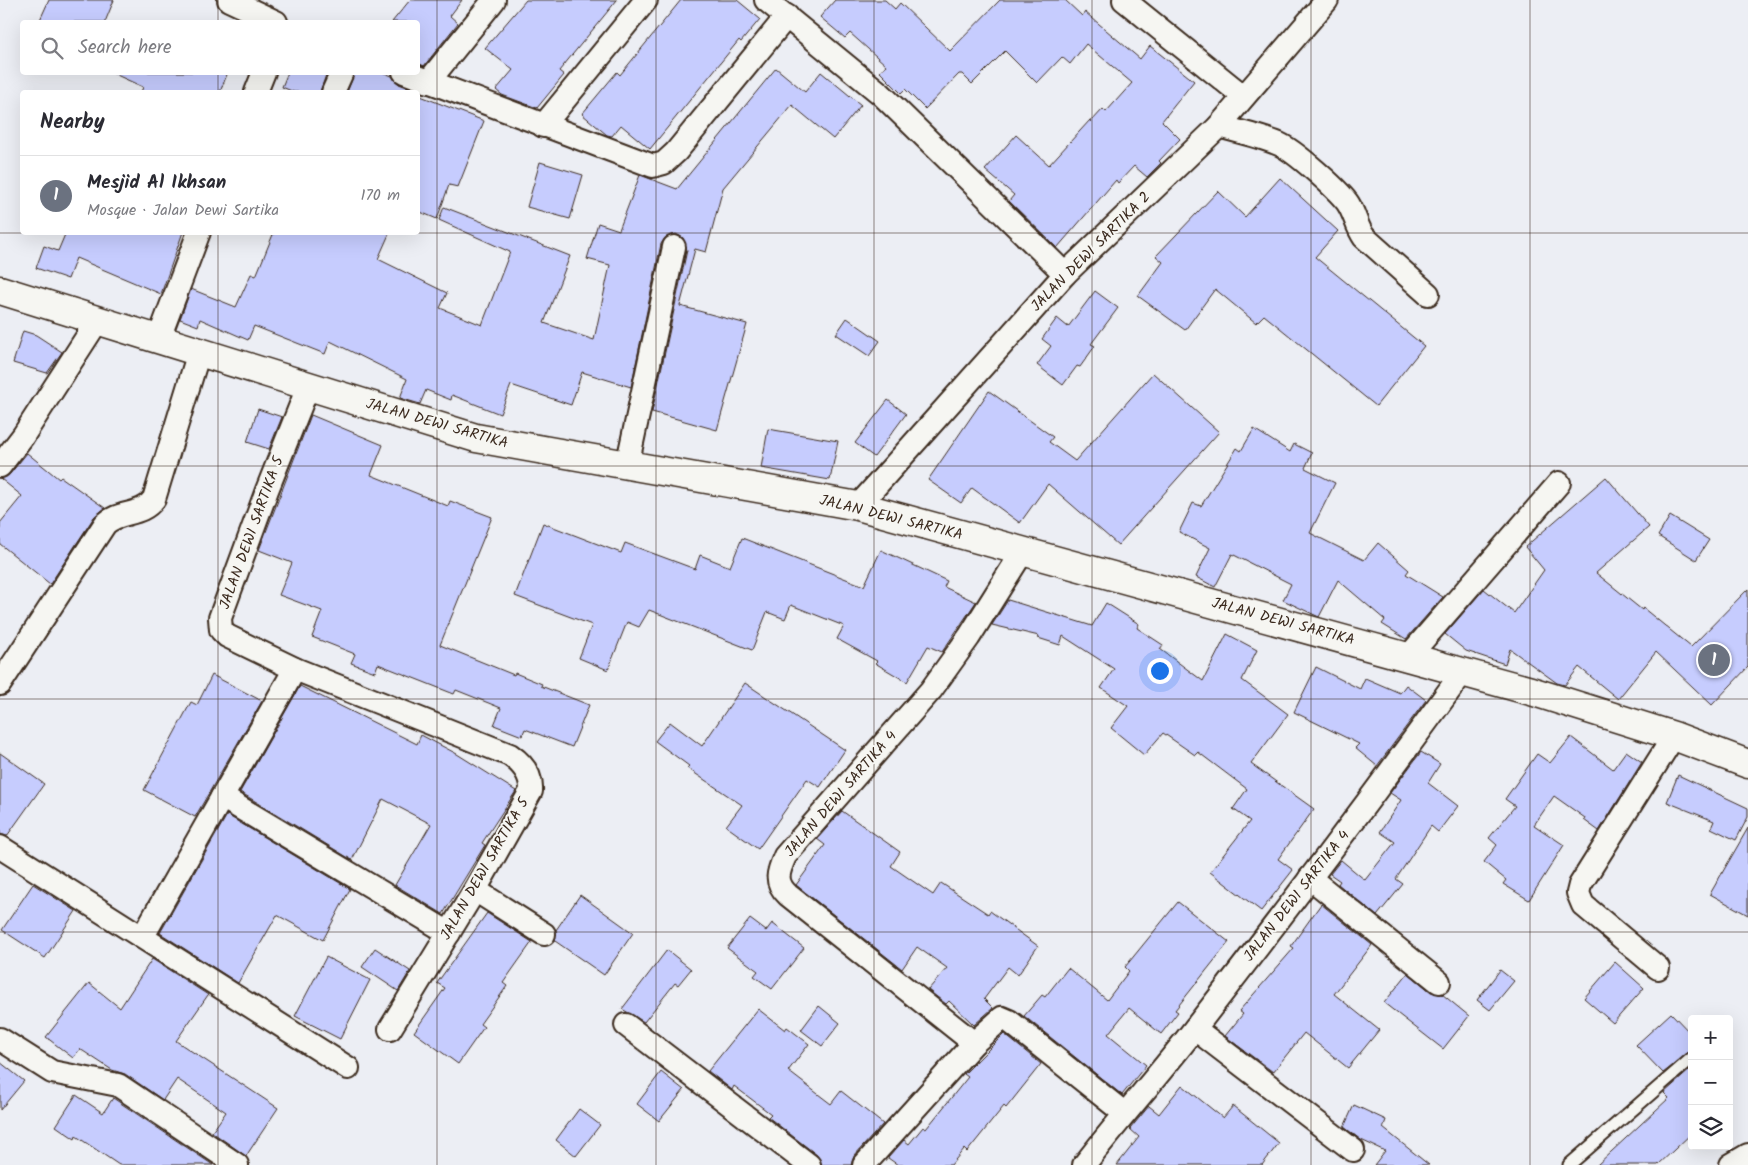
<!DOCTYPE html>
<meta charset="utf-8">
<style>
:root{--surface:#fff;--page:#f7f7f7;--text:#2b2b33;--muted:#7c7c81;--line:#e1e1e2;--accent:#7c3aed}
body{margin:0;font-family:Kalam,sans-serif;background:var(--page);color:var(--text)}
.controls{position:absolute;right:15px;bottom:15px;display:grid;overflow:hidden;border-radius:5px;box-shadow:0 5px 20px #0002}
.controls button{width:45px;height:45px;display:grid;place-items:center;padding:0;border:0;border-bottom:1px solid var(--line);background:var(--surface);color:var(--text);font:25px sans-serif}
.you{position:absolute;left:1159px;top:670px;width:18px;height:18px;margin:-12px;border:4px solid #fff;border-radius:50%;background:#1a73e8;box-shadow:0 0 0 8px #1a73e833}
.badge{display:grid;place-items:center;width:32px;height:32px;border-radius:50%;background:var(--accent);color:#fff;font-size:16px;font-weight:700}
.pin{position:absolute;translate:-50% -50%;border:2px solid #fff;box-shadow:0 1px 5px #0006}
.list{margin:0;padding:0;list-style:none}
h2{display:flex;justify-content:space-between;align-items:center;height:65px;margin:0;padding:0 20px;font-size:21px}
h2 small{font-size:16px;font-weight:400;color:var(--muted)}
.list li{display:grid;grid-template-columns:32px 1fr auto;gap:15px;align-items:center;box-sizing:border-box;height:80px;padding:0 20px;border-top:1px solid var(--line)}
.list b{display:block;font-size:19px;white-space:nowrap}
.list p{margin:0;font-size:16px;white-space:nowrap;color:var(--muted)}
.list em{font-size:16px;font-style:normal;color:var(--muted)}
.icon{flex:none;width:28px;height:28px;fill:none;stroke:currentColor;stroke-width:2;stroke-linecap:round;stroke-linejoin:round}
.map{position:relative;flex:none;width:1748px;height:1165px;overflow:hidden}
.search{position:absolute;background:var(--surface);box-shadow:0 5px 20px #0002;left:20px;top:20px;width:400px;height:55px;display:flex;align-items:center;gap:12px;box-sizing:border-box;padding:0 18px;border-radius:5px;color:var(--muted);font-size:19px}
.panel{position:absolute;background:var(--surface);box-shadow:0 5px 20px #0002;left:20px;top:90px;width:400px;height:145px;border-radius:5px}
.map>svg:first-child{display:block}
.building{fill:#c6ccfe;stroke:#3b2a1e}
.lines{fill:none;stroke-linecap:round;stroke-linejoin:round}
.lane-casing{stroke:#3b2a1e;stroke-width:15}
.street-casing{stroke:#3b2a1e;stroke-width:26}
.secondary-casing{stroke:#3b2a1e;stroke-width:31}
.lane{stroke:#f6f6f2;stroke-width:11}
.street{stroke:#f6f6f2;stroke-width:22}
.secondary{stroke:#f6f6f2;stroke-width:28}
.grid{fill:none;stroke:#3b2a1e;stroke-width:1;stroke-opacity:0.55}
.labels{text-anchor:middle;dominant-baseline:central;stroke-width:4;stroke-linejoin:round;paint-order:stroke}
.street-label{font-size:15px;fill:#3b2a1e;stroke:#f6f6f2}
</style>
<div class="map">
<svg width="1748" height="1165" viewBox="0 0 1748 1165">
<rect width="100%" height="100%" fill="#eceef4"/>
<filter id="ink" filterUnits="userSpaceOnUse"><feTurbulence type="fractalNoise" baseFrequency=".02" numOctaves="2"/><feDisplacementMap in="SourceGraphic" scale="10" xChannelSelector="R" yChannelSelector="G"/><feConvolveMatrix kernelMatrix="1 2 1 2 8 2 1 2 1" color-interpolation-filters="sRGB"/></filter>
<g filter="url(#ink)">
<!-- building -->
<g class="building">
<path d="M49,0h65l-9,22h-66z"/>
<path d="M410,0h52l-12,16 8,7 -34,43 -6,-3v-41h-26z"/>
<path d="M526,0h91l-58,71 5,4 -27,33 -35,-13 -6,-5 17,-20 -28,-22z"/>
<path d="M681,0h56l23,19 -19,23 -2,-2 -89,109 -29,-24 -9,11 -5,-1 -25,-21 35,-42 3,3z"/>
<path d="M835,0h50l10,9 5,-6 50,48 50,-51h65l17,16 3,-4 55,47 10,-13 44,35 -32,40 18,18 -21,22 2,2 -14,14 -13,-11 -16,17 -2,-3 -59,68 -48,-47 5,-6 -29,-25 31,-35 33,30 41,-45 1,2 12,-13 3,3 26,-29 -46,-39 -16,20 -8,-7 -25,26 -32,-32 -33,33 -10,-10h-3l-34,35 -20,-20 -4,4 -21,-21 6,-7 -36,-32 -5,5 -25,-21z"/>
<path d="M776,68l29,24 16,-20 40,33 -28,34 -41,-34 -69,83 -17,64 -11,-3 -15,57 67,18 -30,106 -65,-18 35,-162 -4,-12 -7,-4 -11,4 -4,6 -30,143 -49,-15 -11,33 -60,-20 -11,29 -48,-19 -1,5 -25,-10 -6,14 -20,-6 7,-19 -77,-38 -5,13 -71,-28 -6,14 -48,-21 -2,7 -18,-7 11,-30 45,18 15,-33 5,2 18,-44h116l-12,27 69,34 -7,15 42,17 28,-73 -71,-32 5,-13 126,49 -26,67 50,17 16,-75 -23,-6 11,-36 21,7 21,-55 37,14z"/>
<path d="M110,72h118l-8,20h-79l2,-5z"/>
<path d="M288,72h39l-7,20h-26l-12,-5z"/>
<path d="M355,72h27l10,4 7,8 21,8h-73z"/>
<path d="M418,95l66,26 -26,66 -9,-2 -12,34 -19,-8z"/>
<path d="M540,162l43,13 -13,44 -43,-12z"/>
<path d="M1280,178l58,53 -23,26 109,89 -48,60 -112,-91 -8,8 -41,-34 -30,41 -47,-34 25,-34 -7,-6 62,-65 27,26z"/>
<path d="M66,232h117l-22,62 -85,-36 -8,21 -32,-11 8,-22 14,5z"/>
<path d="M1095,291l23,17 -27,36 4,2 -15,21 -3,-1 -14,19 -26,-20 14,-19 -9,-7 15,-21 11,9z"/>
<path d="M847,318l33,23 -11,15 -33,-22z"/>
<path d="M23,331l13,4 26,17 -15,21 -34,-10z"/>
<path d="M1153,373l66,59 -101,113 -70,-61 -28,39 -48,-35 -11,15 -33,-23 61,-89 64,46 -4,5 26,19z"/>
<path d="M888,400l18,14 -32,43 -19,-14z"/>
<path d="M258,409l24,8 -13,32 -22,-7z"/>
<path d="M311,415l72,30 -12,30 77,31 2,-5 42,16 -52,128 74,30 1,-2 27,11 -1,2 48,19 -17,42 -47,-18 -3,7 -28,-11 7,-17 -45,-18 -2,4 -76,-30 -3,8 -24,-9 4,-9 -43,-17 10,-26 -43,-16 13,-32 -33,-13z"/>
<path d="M768,429l70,12 -8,39 -69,-12z"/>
<path d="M1254,429l36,23 4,-8 18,9 -7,15 30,15 -25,50 54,27 14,-17 31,27 -3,4 37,23 -37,42 -24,-15 3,-4 -47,-40 -19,37 -36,-17 8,-16 -59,-30 -17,33 -19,-10 14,-29 -31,-16 14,-29 8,3 36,-58 4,3z"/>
<path d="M27,453l32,26 2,-2 44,31 -11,9 -44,67 -50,-40v-21l22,-27 -21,-17 9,-5z"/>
<path d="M1606,477l43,50 -53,46 46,37 1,-2 48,39 57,-58v78l-36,38 -56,-53 -38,47 -39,-32 -14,18 -8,-2 -47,-34 -5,15 -39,-13 -21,-17 39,-45 30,24 30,-43 -19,-23z"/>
<path d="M1670,516l39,24 -13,20 -38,-24z"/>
<path d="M543,523l78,30 4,-10 70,26 5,-14 30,12 12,-29 122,48 17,-36 66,31 -3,6 32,15 -34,50 -14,-6 -21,36 -32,-19 2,-2 -40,-22 7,-13 -53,-21 -6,14 -18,-7 -15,38 -103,-40 -10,17 -12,-5 -19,48 -29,-12 13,-33 -77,-29z"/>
<path d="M1008,600l84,26 14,-23 33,21 -2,4 26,17 -3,4 43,32 24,-47 30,16 -15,30 46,34 -37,50 63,45 -36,50 15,11 -32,41 -51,-39 40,-51 -17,-12 14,-20 -49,-37 -3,3 -32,-22 -19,22 -33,-27 17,-22 -27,-18 13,-19 -51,-33 -3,9 -22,-7 1,-2 -47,-11z"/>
<path d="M1316,667l44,22 5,-11 35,15 6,-8 20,15 -49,66 -22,-18 4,-4 -65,-32z"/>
<path d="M212,675l50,26 -67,116 -51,-27 47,-88 6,3z"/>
<path d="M745,683l100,67 -25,37 -13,-8 -49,70 -32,-23 16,-21 -55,-37 2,-2 -34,-25 15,-19 32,24z"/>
<path d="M300,686l117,58 4,-9 36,19 59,37 -34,52 3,2 -42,69 -48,-29 36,-61 -48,-25 -31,61 -112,-68z"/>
<path d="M1571,737l42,32 13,-18 16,11 -43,69 -15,-11 1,-2 -31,-22 -20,29 30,20 -35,55 -26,-16 3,-4 -22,-18 13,-17 -8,-7 26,-32 -10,-7 32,-45 13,9z"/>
<path d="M1421,752l19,12 -12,19 30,23 -20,26 -7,-6 -35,53 7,5 -26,32 -39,-32 2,-3 -10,-7 11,-14 24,20 30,-38 -15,-10 21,-32 -11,-7z"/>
<path d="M0,753l44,31 -37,52 -7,-2z"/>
<path d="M1678,775l70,33v9l-12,23 -25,-12 3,-7 -47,-19z"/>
<path d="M842,811l58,41 -9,14 42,29 8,-12 47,31 2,-3 48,35 -20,29 -10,-8 -24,32 9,9 -19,17 -25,-24 -3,3 -18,-14 19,-22 -30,-21 -15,22 -106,-84 29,-40 -8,-6z"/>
<path d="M227,815l123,74 -27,51 -46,-25 -39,68 -78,-50z"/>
<path d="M1748,828v87l-38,-21z"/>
<path d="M33,884l43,27 -31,47 -43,-28z"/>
<path d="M580,895l53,38 -29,42 -49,-34 1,-11z"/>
<path d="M1178,902l51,40 -54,68 3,2 -17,22 -32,-26 -21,26 38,31 -24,30 -98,-79 18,-21 3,2 23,-29 39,32 22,-29 -4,-4z"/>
<path d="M1321,904l51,41 -38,49 45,36 -31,38 -44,-35 -31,39 -48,-36 18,-22 -4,-3 55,-63 -3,-2z"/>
<path d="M487,913l45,29 -29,41 4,3 -27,38 4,3 -26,37 -44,-32 31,-44 -8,-5z"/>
<path d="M750,919l16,12 6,-8 32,25 -32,41 -18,-13 4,-5 -31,-23z"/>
<path d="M375,948l35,23 -12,20 -36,-24z"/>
<path d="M667,950l24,19 -13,16 -3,-2 -31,39 -22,-13z"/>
<path d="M326,957l44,23 -30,59 -45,-23z"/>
<path d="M152,959l56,36 -32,46 102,67 -32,48 -34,-24 14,-20 -49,-33 -14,21 -38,-26 -13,-4 -32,-21 -7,9 -27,-21 43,-54 31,25z"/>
<path d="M1615,962l29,26 -31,35 -29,-25z"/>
<path d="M1500,970l14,11 -24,29 -13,-10z"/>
<path d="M1408,973l23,19 11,2 27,22 -26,33 -59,-46z"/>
<path d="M819,1006l21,17 -18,23 -21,-16z"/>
<path d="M758,1009l27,21 2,-3 22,17 -21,27 43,33 10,-13 42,33 -29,32 -3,9h-29l-5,-10 -49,-38 3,-3 -37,-28 -2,4 -24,-19z"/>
<path d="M1671,1013l21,22v16l-29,22 -27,-28z"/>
<path d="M1004,1034l37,30 -35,44 -2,-2 -37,46 -3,-3 -13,16h-53l-10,-7 16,-18 5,4 14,-17 3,2 42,-52 -4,-3z"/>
<path d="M0,1062l24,19 -24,29z"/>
<path d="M1692,1068v65l-34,32h-61l72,-67 -5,-5z"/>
<path d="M661,1072l23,18 -25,31 -22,-17z"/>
<path d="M1182,1085l41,33 10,-12 46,37 -17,22h-145l22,-28 -9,-8 19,-23 10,8z"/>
<path d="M76,1095l27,18 10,-15 100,67h-94l-43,-29 -1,3 -19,-13z"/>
<path d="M1354,1105l32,15 -3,8 46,37h-55l11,-14 -24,-11 -17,-13z"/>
<path d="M579,1109l21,16 -24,31 -20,-16z"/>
</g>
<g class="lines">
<defs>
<path id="lane" d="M1569,1165l123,-107"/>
<g id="street">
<path d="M229,0l47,22"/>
<path d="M766,0l115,94 184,180"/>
<path d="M1124,0l119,96"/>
<path d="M404,72l249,94 11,-3 12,-11 111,-136"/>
<path d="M428,82l66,-82"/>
<path d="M256,92l8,-20"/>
<path d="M333,92l9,-20"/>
<path d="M543,126l103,-126"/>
<path d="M1219,126c20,6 41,10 60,18 16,7 57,44 68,58 8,11 9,24 17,35l64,57"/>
<path d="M159,338l40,-106"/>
<path d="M308,387l-41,103 -47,128 1,12 6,6 68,33 215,86c13,9 22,20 21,36l-56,99 -85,139"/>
<path d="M0,466l23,-30 75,-116"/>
<path d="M627,466l47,-219"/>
<path d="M858,506l207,-232 154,-148 108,-126"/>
<path d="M1409,656l150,-173"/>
<path d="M0,684l105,-160c15,-14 36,-7 49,-25l45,-147"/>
<path d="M222,797l227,136"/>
<path d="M0,847l348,221"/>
<path d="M1310,878l129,104"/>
<path d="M475,890l69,44"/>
<path d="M143,936l152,-267"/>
<path d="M1658,968l-75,-63 -5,-12 2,-8 94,-149"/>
<path d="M626,1025l183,140"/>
<path d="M1195,1029l158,121"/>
<path d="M0,1039l52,33 66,13 119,80"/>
<path d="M974,1043l-186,-148c-14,-13 -10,-23 -3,-39l146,-166 38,-53 54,-86"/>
<path d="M864,1165l110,-122 28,-25 7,3 115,92"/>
<path d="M1084,1165c36,-47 76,-91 112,-138 91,-117 180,-235 266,-354"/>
<path d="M1731,1165l17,-10"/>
</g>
<path id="secondary" d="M0,290l476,148 382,68 673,185 143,45 74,28"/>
</defs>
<!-- lane casing -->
<use href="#lane" class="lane-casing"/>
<!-- street casing -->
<use href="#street" class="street-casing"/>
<!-- secondary casing -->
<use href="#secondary" class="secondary-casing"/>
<!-- lane -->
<use href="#lane" class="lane"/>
<!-- street -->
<use href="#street" class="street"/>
<!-- secondary -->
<use href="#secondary" class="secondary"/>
</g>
</g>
<!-- grid -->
<path class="grid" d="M218,0v22M437,0v1165M656,0v1165M874,0v1165M1092,0v1165M1311,0v1165M1530,0v1165M218,72v20M218,232v933M0,233h1748M0,466h1748M0,699h1748M0,932h1748"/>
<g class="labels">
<!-- street labels -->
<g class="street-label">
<text transform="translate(1091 252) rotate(-45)">JALAN DEWI SARTIKA 2</text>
<text transform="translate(437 424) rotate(16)">JALAN DEWI SARTIKA</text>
<text transform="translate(891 518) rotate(14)">JALAN DEWI SARTIKA</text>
<text transform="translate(252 533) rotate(-70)">JALAN DEWI SARTIKA 5</text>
<text transform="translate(1283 622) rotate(15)">JALAN DEWI SARTIKA</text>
<text transform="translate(841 794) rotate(-49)">JALAN DEWI SARTIKA 4</text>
<text transform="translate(485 869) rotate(-60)">JALAN DEWI SARTIKA 5</text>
<text transform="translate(1297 896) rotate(-52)">JALAN DEWI SARTIKA 4</text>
</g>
</g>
</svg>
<div class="controls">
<button>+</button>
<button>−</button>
<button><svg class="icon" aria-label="layers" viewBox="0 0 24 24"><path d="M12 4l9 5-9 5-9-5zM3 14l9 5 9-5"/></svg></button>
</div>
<div class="you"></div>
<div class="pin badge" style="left:1714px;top:660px;background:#6b7280">1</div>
<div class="search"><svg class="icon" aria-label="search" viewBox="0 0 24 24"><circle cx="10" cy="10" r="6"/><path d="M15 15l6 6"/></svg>Search here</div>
<section class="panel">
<h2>Nearby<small></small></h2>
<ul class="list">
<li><span class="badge" style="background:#6b7280">1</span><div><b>Mesjid Al Ikhsan</b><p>Mosque · Jalan Dewi Sartika</p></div><em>170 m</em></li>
</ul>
</section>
</div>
